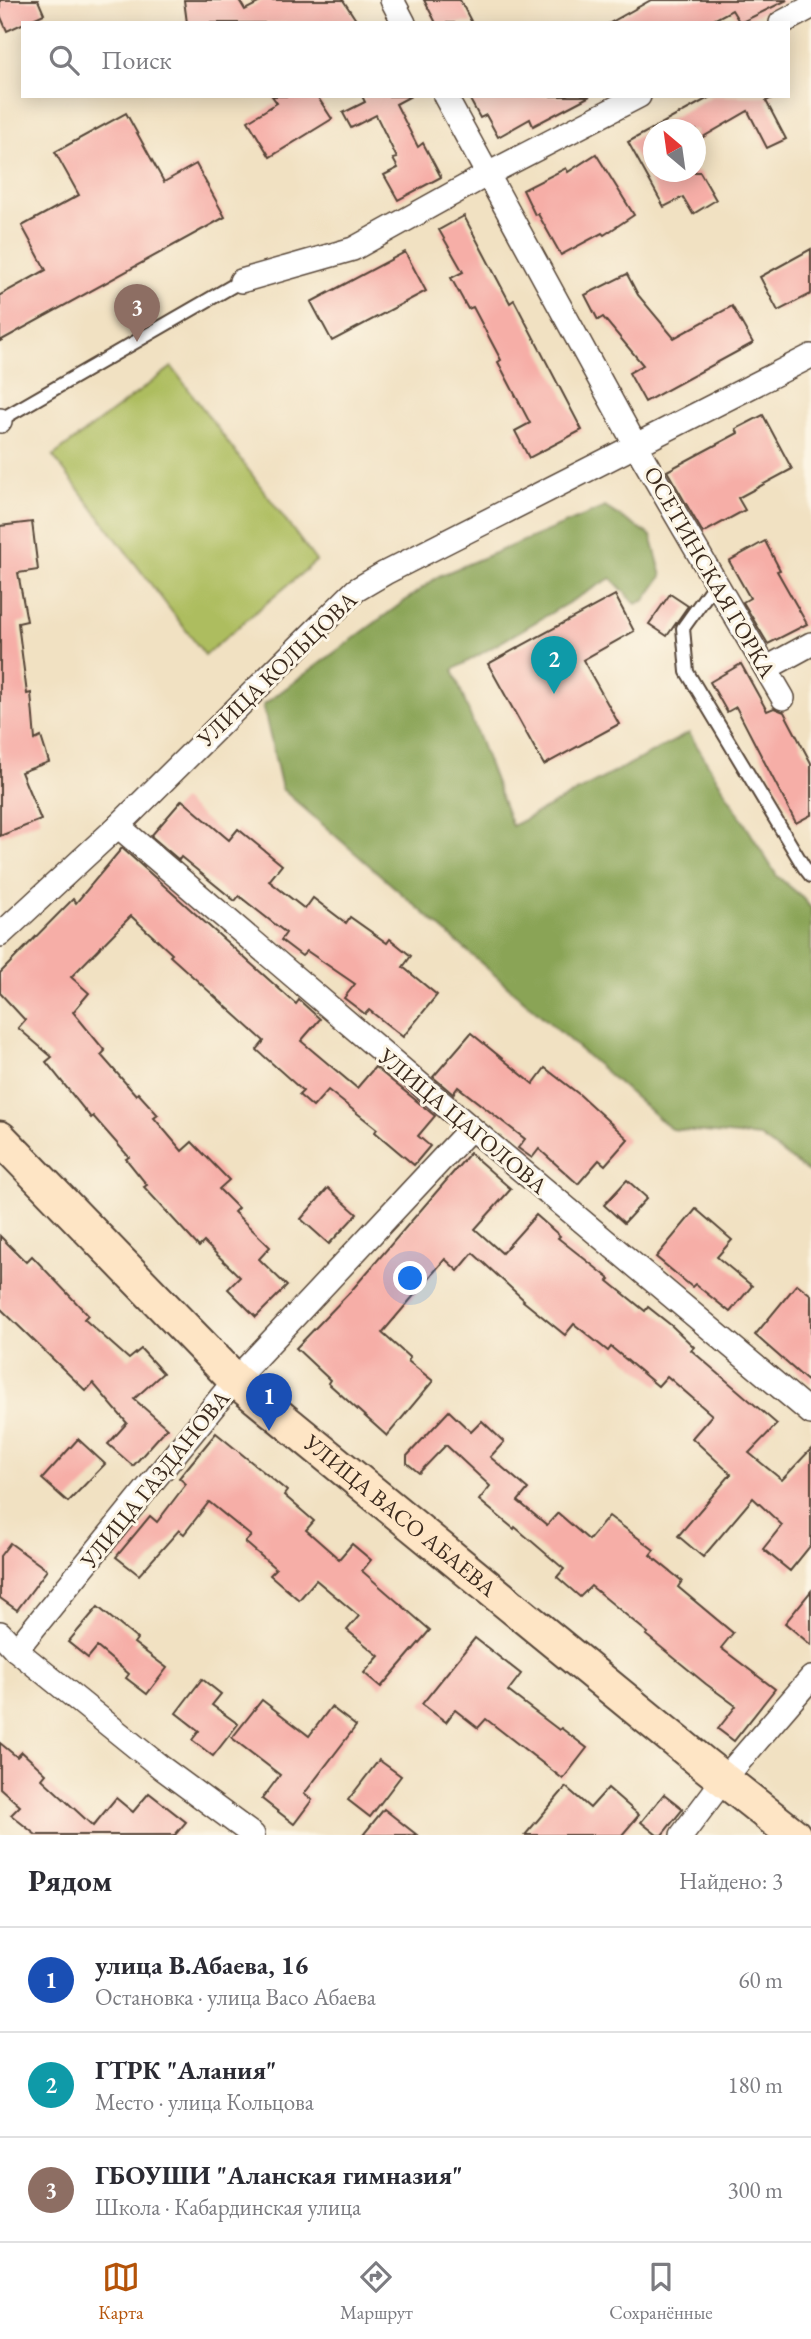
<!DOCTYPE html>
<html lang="ru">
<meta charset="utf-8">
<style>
:root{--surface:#fff;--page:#f2f2f3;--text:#2b2b33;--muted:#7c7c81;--line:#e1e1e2;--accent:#b45309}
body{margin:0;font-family:"EB Garamond",serif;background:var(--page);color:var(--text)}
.compass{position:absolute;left:643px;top:119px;width:63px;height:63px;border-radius:50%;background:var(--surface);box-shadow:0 4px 18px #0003;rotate:331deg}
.you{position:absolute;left:411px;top:1279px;width:24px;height:24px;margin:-18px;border:5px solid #fff;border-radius:50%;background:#1a73e8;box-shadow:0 0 0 10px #1a73e833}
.badge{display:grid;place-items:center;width:46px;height:46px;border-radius:50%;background:var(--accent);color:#fff;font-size:23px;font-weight:700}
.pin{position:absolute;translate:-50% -58px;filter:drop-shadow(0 2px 4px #0008)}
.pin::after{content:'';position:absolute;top:37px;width:24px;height:21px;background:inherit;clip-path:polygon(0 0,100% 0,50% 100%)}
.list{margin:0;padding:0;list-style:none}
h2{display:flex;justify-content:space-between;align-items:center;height:91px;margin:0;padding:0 28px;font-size:30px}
h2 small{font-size:23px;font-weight:400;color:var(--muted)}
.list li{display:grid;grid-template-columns:46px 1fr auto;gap:21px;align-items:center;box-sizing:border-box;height:105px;padding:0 28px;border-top:2px solid var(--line)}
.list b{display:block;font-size:26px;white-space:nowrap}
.list p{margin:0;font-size:23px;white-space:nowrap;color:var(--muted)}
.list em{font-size:23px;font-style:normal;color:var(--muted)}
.icon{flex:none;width:38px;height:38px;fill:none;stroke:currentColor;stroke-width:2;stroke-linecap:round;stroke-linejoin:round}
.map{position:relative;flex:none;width:811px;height:1835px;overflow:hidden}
.search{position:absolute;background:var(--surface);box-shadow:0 4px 18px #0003;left:21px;right:21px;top:21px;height:77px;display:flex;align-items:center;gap:18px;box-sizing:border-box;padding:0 24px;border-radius:0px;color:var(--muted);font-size:26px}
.sheet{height:406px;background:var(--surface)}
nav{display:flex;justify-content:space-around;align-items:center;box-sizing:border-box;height:98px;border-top:2px solid var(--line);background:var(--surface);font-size:19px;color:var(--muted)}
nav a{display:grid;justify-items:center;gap:4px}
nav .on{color:var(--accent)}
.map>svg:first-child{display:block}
.green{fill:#adbd5f;stroke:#74743e;stroke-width:2}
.forest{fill:#8aa456;stroke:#62673a;stroke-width:2}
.building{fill:#f6aea7}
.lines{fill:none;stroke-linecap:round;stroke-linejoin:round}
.lane-casing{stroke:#564537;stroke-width:16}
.street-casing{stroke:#564537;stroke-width:26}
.secondary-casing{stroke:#564537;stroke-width:37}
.lane{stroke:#fff;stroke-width:12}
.street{stroke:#fff;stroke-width:23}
.secondary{stroke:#fee5c5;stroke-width:33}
.labels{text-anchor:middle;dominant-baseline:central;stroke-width:6;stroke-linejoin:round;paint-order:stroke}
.street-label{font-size:23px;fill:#3b2a1e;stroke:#fcf5e5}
</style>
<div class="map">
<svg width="811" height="1835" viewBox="0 0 811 1835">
<rect width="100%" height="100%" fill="#fcf5e5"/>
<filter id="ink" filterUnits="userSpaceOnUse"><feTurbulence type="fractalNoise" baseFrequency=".0143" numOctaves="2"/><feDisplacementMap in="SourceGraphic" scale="14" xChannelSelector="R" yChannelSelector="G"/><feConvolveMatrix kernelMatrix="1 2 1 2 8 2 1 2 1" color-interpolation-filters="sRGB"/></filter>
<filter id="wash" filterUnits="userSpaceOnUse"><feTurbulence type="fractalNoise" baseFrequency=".00686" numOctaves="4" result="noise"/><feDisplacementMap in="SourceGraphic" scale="28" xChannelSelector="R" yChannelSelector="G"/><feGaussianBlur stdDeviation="1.57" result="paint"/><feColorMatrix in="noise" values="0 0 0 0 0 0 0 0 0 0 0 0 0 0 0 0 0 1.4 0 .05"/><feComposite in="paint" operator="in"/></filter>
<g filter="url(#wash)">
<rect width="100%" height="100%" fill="#f1e1c2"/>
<!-- green -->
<path class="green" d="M172,367l144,194 -111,94 -152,-199z"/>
<!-- forest -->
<path class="forest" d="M605,507l46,29 11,40 -17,24 -9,4 -25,-26 -158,92 59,156 177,-93 88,143 24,20 10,12v266l-51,-37 -89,-8 -389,-340 -19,-84 176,-129z"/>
<g id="blocks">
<!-- building -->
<g class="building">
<path d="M0,0h38l6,14 -37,17 -7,-16z"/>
<path d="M184,0h55l6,10 19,-10h79l15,23h-171z"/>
<path d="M424,0h36l12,23h-36z"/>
<path d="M651,0h136l-47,23 -8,-13 -24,13h-98z"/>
<path d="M272,96h45l15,23 -62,38 -22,-36 29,-18z"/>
<path d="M362,96h49l-15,8 22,43 5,-4 18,34 -43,23 -14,-25 14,-7 -5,-9 4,-1 -21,-43 -25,13 -8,-15 22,-11z"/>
<path d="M468,96h122l-57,30 -3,-7 -32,18 -12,-22 -6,3z"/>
<path d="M712,96h64l-10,5 20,38 -19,9 -19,-37 -52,30v-11h-42v42h46l16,28 -23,14 -10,-17 -19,10 -36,-65z"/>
<path d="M126,113l38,69 32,-18 29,53 -225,124v-46l46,-25 -24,-44 57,-31 -24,-43z"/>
<path d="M596,154l38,61 -30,20 -2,-2 -41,22 -23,-41 -3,1 -12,-25 43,-22 2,4z"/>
<path d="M464,216l46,87 4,-3 68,130 -53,28 -14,-27 15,-8 -32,-61 3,-2 -28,-53 -5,2 -17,-31 12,-6 -24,-42z"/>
<path d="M811,249v45l-33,17 -18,-34z"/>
<path d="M405,252l21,39 -94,50 -21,-39z"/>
<path d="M627,274l11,21 36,43 58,-32 21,37 -108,59 -16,-29 14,-8 -40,-48 -5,3 -13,-25z"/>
<path d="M763,415l29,54 -54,29 7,12 -42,23 -36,-62 71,-38 -2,-4z"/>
<path d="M32,522l6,48 -20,3 9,48 -9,2 9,71 4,-1 4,47 6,-3 8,25 -28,10 20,48 -41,16v-310z"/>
<path d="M765,541l15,29 -3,1 30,53 -39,20 -25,-42 7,-4 -21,-37z"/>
<path d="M670,594l18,12 -21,30 -18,-12z"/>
<path d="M615,595l19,36 -51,29 36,64 -75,41 -56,-101z"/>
<path d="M741,664l26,47 7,-3 10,4 27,51v52l-15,8 -60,-116 -9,5 -17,-30z"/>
<path d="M182,800l47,40 9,-11 44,36 -13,16 36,28 8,-11 33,25 4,-6 37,26 3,-4 21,17 -8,11 34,28 -34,42 -34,-27 -4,4 -21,-16 11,-14 -48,-33 -5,5 -21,-16 5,-7 -47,-37 -4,5 -54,-44 -2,3 -28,-24z"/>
<path d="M122,848l174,156 3,-4 21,19 -19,22 56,47 18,-21 60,49 -17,20 12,10 -16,19 -39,-33 2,-3 -49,-39 -15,17 -14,-12 4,-4 -46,-41 7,-9 -94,-85 2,-2 -41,-38 -60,61 18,16 -16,19 32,39 -4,4 35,40 2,-2 20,22 -4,3 28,33 10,-9 37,38 -10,9 19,19 -4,4 36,35 -11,12 28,27 -31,31 -28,-28 12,-12 -36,-35 -5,5 -55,-60 3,-2 -21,-26 3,-2 -36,-41 -2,2 -45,-56 6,-5 -34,-29 7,-8 -25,-27v-20l73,-74 3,4z"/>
<path d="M471,1033l62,51 12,-16 35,27 48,44 -23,26 -6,-5 -21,24 -39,-35 -7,9 -14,-10 7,-9 -67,-52 -5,7 -20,-17z"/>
<path d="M470,1153l41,36 -36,40 27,24 34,-38 24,21 -2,2 52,41 -2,2 37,30 3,-4 24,19 22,21 -3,3 86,74 -28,29 33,27 29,-31v96l-21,26 -27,-22 19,-24 -29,-27 -50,59 -25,-21 53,-62 -39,-36 20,-23 -45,-39 -9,10 -47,-39 -3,4 -34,-27 -9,11 -42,-34 1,-1 -51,-47 -15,18 -13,-12 -63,74 28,25 -2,3 25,20 -46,55 -59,-53 2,-3 -34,-32 55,-57z"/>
<path d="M627,1180l20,18 -23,25 -20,-18z"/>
<path d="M328,1188l29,26 -28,30 -28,-25z"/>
<path d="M696,1209l36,31 -15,17 35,29 -22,26 -35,-28 -3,3 -36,-30z"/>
<path d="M0,1236l26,26 6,-6 56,59 -4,4 45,40 12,-10 22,24 -29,26 33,29 -34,38 -25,-22 19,-21 -34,-40 -7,8 -86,-83z"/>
<path d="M797,1284l14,11v89l-56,-49z"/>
<path d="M449,1411l22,21 11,-11 22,21 -14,15 38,32 -10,12 29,24 11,-12 31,27 20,-24 45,34 -4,5 32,26 -4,6 55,46 -12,15 54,41 -41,52 -16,-12 18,-23 -30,-22 -60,-49 2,-2 -57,-47 -11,11 -23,-20 7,-8 -49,-42 -1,2 -35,-29 11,-14 -44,-41 -27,28 -12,-10v-7z"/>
<path d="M216,1433l71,58 -3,4 30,26 -8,9 33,29 13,-15 19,16 -9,11 68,59 -49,57 -17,-14 15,-17 -32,-26 12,-14 -43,-36 -17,20 -29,-25 6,-6 -31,-27 6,-6 -42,-34 -25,32 -5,-4 -40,45 -23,-18 34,-41 7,6 29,-38 -7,-6z"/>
<path d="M78,1439l27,25 -37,38 -26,-23z"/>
<path d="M10,1543l37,27 -30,40 -17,-12v-42z"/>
<path d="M811,1591v54l-26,-22z"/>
<path d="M98,1607l39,32 -3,4 33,25 -20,26 -21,-16 3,-4 -32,-27 -9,11 -20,-16z"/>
<path d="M475,1638l46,36 -13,17 51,39 2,-2 26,20 -24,31 -77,-60 -8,9 -23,-18 -9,12 -24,-18z"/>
<path d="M202,1679l19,15 -9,11 26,19 -25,32 -21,-16 7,-9 -23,-18z"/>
<path d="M262,1700l47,36 22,-29 25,19 -52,68 8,6 -18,24 -32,-25 18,-24 -48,-37z"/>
<path d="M0,1743l17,14 5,-5 24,22 -4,5 51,47 23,-28 17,14 16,-19 37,29 -11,13h-139l-25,-20 9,-9 -20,-18z"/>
<path d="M379,1760l22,16 -31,41 -22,-17z"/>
<path d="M566,1787l24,21 18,-20 31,27 -17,20h-97z"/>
<path d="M664,1794l19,15 -21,26h-5l-16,-13z"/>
<path d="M384,1809l33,26h-54z"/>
</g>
</g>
</g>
<g filter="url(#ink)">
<use href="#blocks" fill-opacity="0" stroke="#564537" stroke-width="2"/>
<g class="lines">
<defs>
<g id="lane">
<path d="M0,420l241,-139"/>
<path d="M716,582l-33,46 4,44 117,195 7,9"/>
</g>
<g id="street">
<path d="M392,0l12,23"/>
<path d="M781,23l30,-16"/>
<path d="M445,96l191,350 147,252"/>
<path d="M241,281l112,-32 135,-75 151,-78"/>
<path d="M0,421v-1"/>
<path d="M767,668l44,-24"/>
<path d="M118,826l353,302 340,285"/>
<path d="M0,935l118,-109 238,-236 29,-17 426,-217"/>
<path d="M0,1633l16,17 146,118 91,67"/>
<path d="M16,1650l219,-270 236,-252"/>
<path d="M682,1835l42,-56 87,-101"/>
</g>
<g id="secondary">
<path id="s1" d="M0,1138l235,242 469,384 90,71"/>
</g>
</defs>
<!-- lane casing -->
<use href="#lane" class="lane-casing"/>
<!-- street casing -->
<use href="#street" class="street-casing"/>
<!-- secondary casing -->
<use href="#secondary" class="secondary-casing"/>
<!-- lane -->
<use href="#lane" class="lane"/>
<!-- street -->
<use href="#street" class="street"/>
<!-- secondary -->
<use href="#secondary" class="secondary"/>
</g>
</g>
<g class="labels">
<!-- street labels -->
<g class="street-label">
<text transform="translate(710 572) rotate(60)">ОСЕТИНСКАЯ ГОРКА</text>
<text transform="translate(277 669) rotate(-44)">УЛИЦА КОЛЬЦОВА</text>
<text transform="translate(463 1121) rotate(40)">УЛИЦА ЦАГОЛОВА</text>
<text transform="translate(155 1479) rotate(-51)">УЛИЦА ГАЗДАНОВА</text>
<text stroke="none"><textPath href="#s1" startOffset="551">УЛИЦА ВАСО АБАЕВА</textPath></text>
</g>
</g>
</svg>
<svg class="compass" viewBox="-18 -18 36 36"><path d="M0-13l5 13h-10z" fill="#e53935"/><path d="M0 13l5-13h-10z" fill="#7c7c81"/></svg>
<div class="you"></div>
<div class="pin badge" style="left:269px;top:1431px;background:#1a4fb4">1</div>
<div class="pin badge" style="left:554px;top:694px;background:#0f9aa8">2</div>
<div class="pin badge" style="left:137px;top:342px;background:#8d6e63">3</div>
<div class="search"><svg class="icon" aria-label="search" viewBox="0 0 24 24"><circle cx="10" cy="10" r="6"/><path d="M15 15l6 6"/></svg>Поиск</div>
</div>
<section class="sheet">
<h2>Рядом<small>Найдено: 3</small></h2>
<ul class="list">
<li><span class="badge" style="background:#1a4fb4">1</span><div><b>улица В.Абаева, 16</b><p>Остановка · улица Васо Абаева</p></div><em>60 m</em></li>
<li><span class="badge" style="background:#0f9aa8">2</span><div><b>ГТРК &quot;Алания&quot;</b><p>Место · улица Кольцова</p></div><em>180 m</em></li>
<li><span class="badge" style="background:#8d6e63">3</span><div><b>ГБОУШИ &quot;Аланская гимназия&quot;</b><p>Школа · Кабардинская улица</p></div><em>300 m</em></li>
</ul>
</section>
<nav>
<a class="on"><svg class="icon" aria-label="map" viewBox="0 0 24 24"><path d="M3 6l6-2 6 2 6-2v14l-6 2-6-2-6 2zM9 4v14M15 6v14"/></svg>Карта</a>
<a><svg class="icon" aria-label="directions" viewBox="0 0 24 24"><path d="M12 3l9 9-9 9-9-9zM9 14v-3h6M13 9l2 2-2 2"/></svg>Маршрут</a>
<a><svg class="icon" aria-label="saved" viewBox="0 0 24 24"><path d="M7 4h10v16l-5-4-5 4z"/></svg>Сохранённые</a>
</nav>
